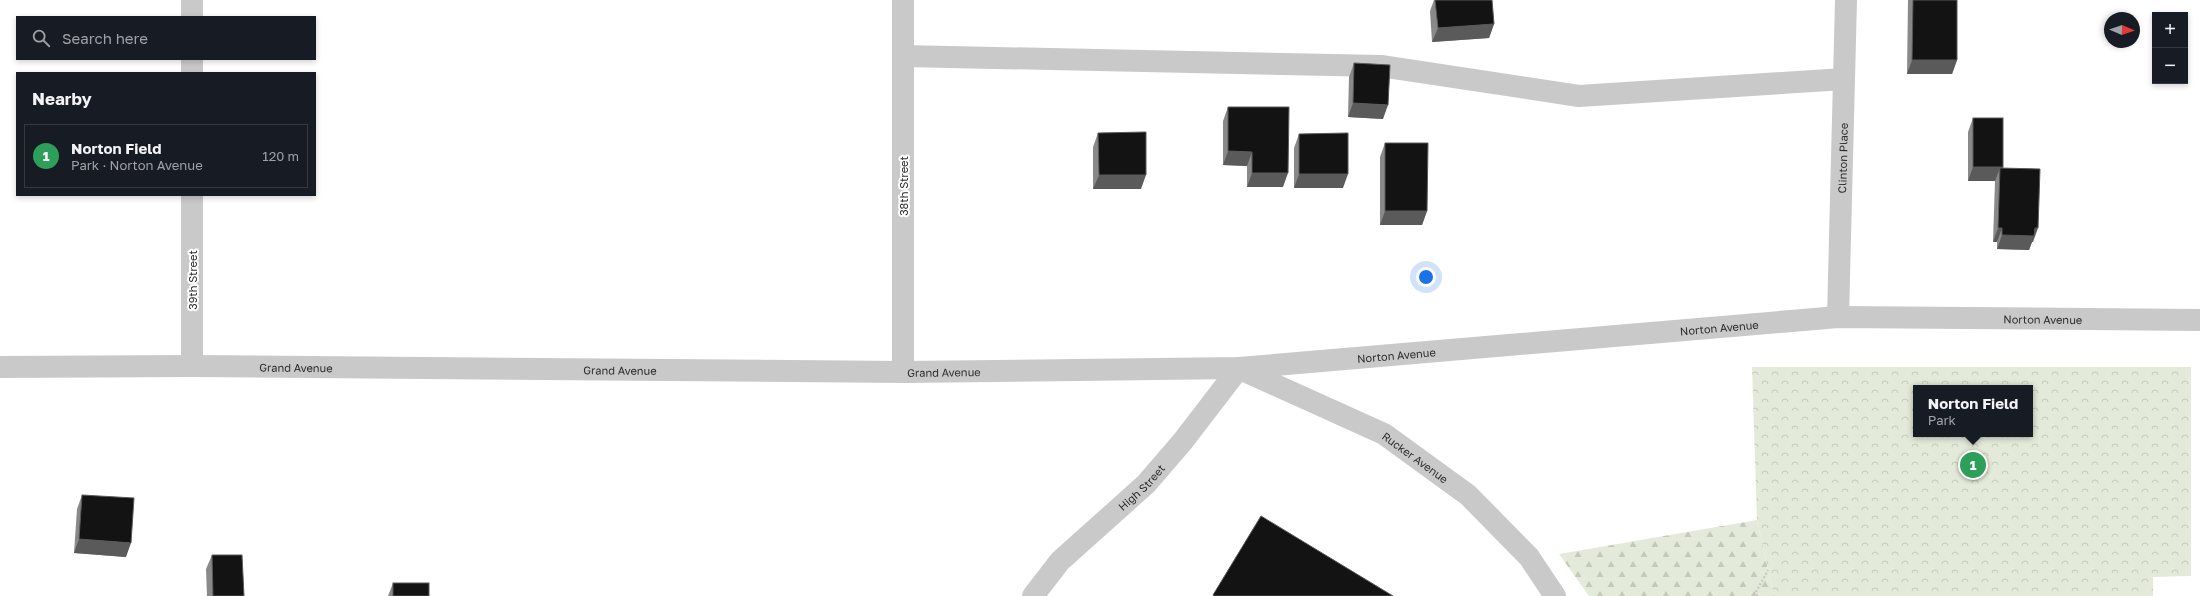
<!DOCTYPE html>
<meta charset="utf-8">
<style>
:root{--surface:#171b24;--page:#20242c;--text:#f1f3f6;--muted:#9ea1a6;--line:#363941;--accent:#0f766e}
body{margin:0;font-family:"Golos Text",sans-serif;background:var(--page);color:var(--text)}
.controls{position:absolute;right:12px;top:12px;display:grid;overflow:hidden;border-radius:0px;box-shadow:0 2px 6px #0003}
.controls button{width:36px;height:36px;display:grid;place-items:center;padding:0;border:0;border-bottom:1px solid var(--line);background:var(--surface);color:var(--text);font:20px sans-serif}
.compass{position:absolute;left:2104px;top:12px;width:36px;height:36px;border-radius:50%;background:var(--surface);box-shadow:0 2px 6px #0003;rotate:92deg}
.you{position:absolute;left:1426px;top:277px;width:14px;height:14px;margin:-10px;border:3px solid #fff;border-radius:50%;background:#1a73e8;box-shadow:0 0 0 6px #1a73e833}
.badge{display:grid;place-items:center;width:26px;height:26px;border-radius:50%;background:var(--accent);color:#fff;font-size:13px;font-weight:700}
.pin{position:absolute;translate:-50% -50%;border:2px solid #fff;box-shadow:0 1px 4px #0006}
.popup{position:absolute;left:1913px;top:385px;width:120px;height:52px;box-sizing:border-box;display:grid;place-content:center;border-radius:0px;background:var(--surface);filter:drop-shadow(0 1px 3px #0005);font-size:13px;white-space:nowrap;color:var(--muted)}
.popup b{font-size:15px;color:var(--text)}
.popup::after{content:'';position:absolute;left:50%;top:100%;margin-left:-8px;border:8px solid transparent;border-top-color:var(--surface)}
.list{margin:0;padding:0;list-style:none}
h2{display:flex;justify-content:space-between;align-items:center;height:52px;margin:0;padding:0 16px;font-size:17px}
h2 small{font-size:13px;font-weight:400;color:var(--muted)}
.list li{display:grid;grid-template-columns:26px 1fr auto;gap:12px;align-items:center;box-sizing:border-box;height:64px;margin:0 8px 8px;padding:0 8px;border:1px solid var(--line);border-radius:0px}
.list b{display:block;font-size:15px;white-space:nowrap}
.list p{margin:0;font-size:13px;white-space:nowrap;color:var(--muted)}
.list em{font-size:13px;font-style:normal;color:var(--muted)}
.icon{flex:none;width:22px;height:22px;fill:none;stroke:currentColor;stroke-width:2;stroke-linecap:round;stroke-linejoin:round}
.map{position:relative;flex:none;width:2200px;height:596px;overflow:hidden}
.search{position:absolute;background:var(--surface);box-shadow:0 2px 6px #0003;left:16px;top:16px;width:300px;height:44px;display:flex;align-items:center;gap:10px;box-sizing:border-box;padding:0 14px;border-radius:0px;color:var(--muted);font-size:15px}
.panel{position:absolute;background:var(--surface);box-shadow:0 2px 6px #0003;left:16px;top:72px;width:300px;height:124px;border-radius:0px}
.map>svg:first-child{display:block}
.forest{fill:url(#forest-firs)}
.park{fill:url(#park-crowns);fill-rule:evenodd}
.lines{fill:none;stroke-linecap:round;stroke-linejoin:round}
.path{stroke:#c9c9c9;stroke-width:2.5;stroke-dasharray:2 2;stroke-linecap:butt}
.minor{stroke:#c9c9c9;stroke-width:22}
.wall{fill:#898989}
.shaded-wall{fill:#5a5a5a}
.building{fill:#131313;stroke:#5a5a5a}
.labels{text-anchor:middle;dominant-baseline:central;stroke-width:4;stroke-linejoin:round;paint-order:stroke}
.street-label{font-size:11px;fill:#2c2c2c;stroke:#fff}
</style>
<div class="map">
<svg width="2200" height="596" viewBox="0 0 2200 596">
<defs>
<pattern id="forest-firs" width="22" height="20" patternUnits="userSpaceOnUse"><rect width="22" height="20" fill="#e4ead9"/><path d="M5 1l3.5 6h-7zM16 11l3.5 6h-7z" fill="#c4c9ba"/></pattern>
<pattern id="park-crowns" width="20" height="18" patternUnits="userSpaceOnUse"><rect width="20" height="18" fill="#e4ead9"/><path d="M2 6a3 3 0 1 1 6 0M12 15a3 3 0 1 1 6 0" fill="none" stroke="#c4c9ba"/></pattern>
</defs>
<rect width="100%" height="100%" fill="#fff"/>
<!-- forest -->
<path class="forest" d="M1757,520l17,76h-185l-30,-42z"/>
<!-- park -->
<path class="park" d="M1752,367h439v209l-38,1v19h-379l-17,-76zM1916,388h114v46h-114z"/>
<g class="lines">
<!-- path -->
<path class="path" d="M1757,596l-1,-4 12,-22"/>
<!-- minor -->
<g class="minor">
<path d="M903,0v372"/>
<path d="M192,17v-17"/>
<path d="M903,56l478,10 198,30 265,-17"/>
<path d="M192,73v-14"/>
<path id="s1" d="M1838,317l8,-317"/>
<path d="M192,366v-171"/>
<path id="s2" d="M0,367l192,-1 711,6 336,-4 599,-51 362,3"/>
<path id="s3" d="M1240,369l144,65 84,61 61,62 26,39"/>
<path id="s4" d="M1033,596l27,-35 86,-77 37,-43 56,-73"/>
</g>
</g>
<!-- wall -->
<g class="wall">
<path d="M1434,0h58l2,24 -5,14 -57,4 -2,-31z"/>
<path d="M1908,0h49v60l-5,14h-45z"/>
<path d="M1354,63l29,56 -35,-2 1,-40z"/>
<path d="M1228,107l55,80h-36v-21l-24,-1v-44z"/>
<path d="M1973,118l30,49v1l30,74h-1l-3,8 -32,-1v-7h-4l2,-61h-27v-49z"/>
<path d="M1098,133l43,56h-48v-42z"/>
<path d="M1299,134l44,54h-49v-40z"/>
<path d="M1385,143l42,68 -5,14h-42v-68z"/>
<path d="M82,495l44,62 -52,-4 3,-44z"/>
<path d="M212,555l32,41h-37l-1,-27z"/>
<path d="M393,583l36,13h-41z"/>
</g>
<!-- shaded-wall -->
<g class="shaded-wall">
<path d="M1494,24l-5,14 -57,4 6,-14z"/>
<path d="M1912,60h45l-5,14h-45z"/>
<path d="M1353,103l35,2 -5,14 -35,-2z"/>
<path d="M1228,151l24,1 -5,14 -24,-1z"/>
<path d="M1973,167h30l-4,11 1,-10 -5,13h-27z"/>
<path d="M1252,173h36l-5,14h-36z"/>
<path d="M1299,174h49l-5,14h-49z"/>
<path d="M1099,175h47l-5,14h-48z"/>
<path d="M1385,211h42l-5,14h-42z"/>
<path d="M1998,228h4l-5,14h-4z"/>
<path d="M2035,228h3l-5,14h-1l-3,8 -32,-1 5,-14z"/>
<path d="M79,539l52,4 -5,14 -52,-4z"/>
</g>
<!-- building -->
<g class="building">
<path d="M1435,0h57l2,24 -56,4z"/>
<path d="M1913,0h44v60h-45z"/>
<path d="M1354,63l36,2 -2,40 -35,-2z"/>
<path d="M1228,107h61l-1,66h-36v-21l-24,-1z"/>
<rect x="1973" y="118" width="30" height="49"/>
<path d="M1146,132v43h-47l-1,-42z"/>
<path d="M1348,133v41h-49v-40z"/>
<path d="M1385,143h43l-1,68h-42z"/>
<path d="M2000,168l40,1 -2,59h-3l-1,8 -32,-1v-7h-4z"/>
<path d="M82,495l52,3 -3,45 -52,-4z"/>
<path d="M1261,516l132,80h-179l-1,-1z"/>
<path d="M212,555h30l2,41h-31z"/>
<rect x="393" y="583" width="36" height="13"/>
</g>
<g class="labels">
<!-- street labels -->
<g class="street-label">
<text stroke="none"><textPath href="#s1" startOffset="159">Clinton Place</textPath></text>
<text transform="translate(903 186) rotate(-90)">38th Street</text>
<text transform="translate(192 280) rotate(-90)">39th Street</text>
<text stroke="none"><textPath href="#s2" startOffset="2045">Norton Avenue</textPath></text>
<text stroke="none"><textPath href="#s2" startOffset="1721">Norton Avenue</textPath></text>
<text stroke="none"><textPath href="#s2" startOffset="1397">Norton Avenue</textPath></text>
<text stroke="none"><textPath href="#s2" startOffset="296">Grand Avenue</textPath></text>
<text stroke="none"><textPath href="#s2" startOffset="620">Grand Avenue</textPath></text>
<text stroke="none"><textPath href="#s2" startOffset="944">Grand Avenue</textPath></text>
<text stroke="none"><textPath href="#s3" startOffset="197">Rucker Avenue</textPath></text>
<text stroke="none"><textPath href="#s4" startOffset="154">High Street</textPath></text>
</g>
</g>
</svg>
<div class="controls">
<button>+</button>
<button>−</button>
</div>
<svg class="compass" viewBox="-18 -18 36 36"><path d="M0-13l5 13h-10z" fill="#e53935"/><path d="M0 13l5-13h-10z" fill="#9ea1a6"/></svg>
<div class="you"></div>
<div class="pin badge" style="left:1973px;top:465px;background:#2e9e5b">1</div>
<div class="popup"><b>Norton Field</b>Park</div>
<div class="search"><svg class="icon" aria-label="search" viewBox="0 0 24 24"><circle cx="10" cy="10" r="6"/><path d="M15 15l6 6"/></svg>Search here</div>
<section class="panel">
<h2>Nearby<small></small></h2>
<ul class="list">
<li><span class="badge" style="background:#2e9e5b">1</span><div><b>Norton Field</b><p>Park · Norton Avenue</p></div><em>120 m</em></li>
</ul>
</section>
</div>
